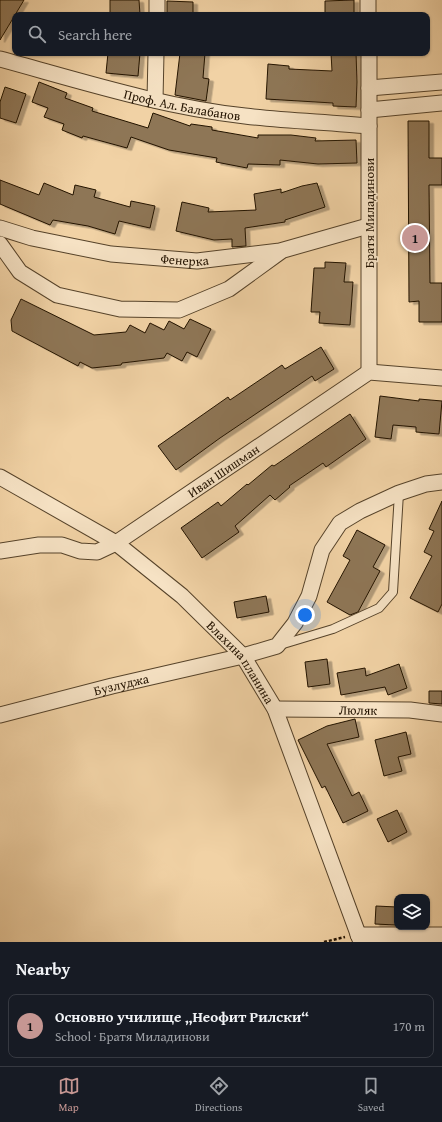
<!DOCTYPE html>
<meta charset="utf-8">
<style>
:root{--surface:#171b24;--page:#20242c;--text:#f1f3f6;--muted:#9ea1a6;--line:#363941;--accent:#c59692}
body{margin:0;font-family:"Gentium Book Plus",serif;background:var(--page);color:var(--text)}
.controls{position:absolute;right:12px;bottom:12px;display:grid;overflow:hidden;border-radius:8px;box-shadow:0 1px 3px #0004}
.controls button{width:36px;height:36px;display:grid;place-items:center;padding:0;border:0;border-bottom:1px solid var(--line);background:var(--surface);color:var(--text);font:20px sans-serif}
.you{position:absolute;left:305px;top:615px;width:14px;height:14px;margin:-10px;border:3px solid #fff;border-radius:50%;background:#1a73e8;box-shadow:0 0 0 6px #1a73e833}
.badge{display:grid;place-items:center;width:26px;height:26px;border-radius:50%;background:var(--accent);color:#111;font-size:13px;font-weight:700}
.pin{position:absolute;translate:-50% -50%;border:2px solid #fff;box-shadow:0 1px 4px #0006}
.list{margin:0;padding:0;list-style:none}
h2{display:flex;justify-content:space-between;align-items:center;height:52px;margin:0;padding:0 16px;font-size:17px}
h2 small{font-size:13px;font-weight:400;color:var(--muted)}
.list li{display:grid;grid-template-columns:26px 1fr auto;gap:12px;align-items:center;box-sizing:border-box;height:64px;margin:0 8px 8px;padding:0 8px;border:1px solid var(--line);border-radius:8px}
.list b{display:block;font-size:15px;white-space:nowrap}
.list p{margin:0;font-size:13px;white-space:nowrap;color:var(--muted)}
.list em{font-size:13px;font-style:normal;color:var(--muted)}
.icon{flex:none;width:22px;height:22px;fill:none;stroke:currentColor;stroke-width:2;stroke-linecap:round;stroke-linejoin:round}
.map{position:relative;flex:none;width:442px;height:942px;overflow:hidden}
.search{position:absolute;background:var(--surface);box-shadow:0 1px 3px #0004;left:12px;right:12px;top:12px;height:44px;display:flex;align-items:center;gap:10px;box-sizing:border-box;padding:0 14px;border-radius:8px;color:var(--muted);font-size:15px}
.sheet{height:124px;background:var(--surface)}
nav{display:flex;justify-content:space-around;align-items:center;box-sizing:border-box;height:56px;border-top:1px solid var(--line);background:var(--surface);font-size:11px;color:var(--muted)}
nav a{display:grid;justify-items:center;gap:2px}
nav .on{color:var(--accent)}
.map>svg:first-child{display:block}
.building{fill:#8e7656;stroke:#231301;filter:url(#shadow)}
.lines{fill:none;stroke-linecap:round;stroke-linejoin:round}
.service-casing{stroke:#56432a;stroke-width:10}
.minor-casing{stroke:#56432a;stroke-width:17}
.path{stroke:#231301;stroke-width:2.5;stroke-dasharray:3 2;stroke-linecap:butt}
.service{stroke:#f6e2c4;stroke-width:8}
.minor{stroke:#f6e2c4;stroke-width:15}
.labels{text-anchor:middle;dominant-baseline:central;stroke-width:3;stroke-linejoin:round;paint-order:stroke}
.street-label{font-size:13px;fill:#231301;stroke:#f6e2c4}
</style>
<div class="map">
<svg width="442" height="942" viewBox="0 0 442 942">
<defs>
<filter id="shadow"><feDropShadow dx="4.5" dy="2.5" stdDeviation="0" flood-color="#0004"/></filter>
</defs>
<rect width="100%" height="100%" fill="#f1d2a5"/>
<filter id="stains"><feTurbulence type="fractalNoise" baseFrequency=".005" numOctaves="4"/><feColorMatrix values="0 0 0 0 .2 0 0 0 0 .09 0 0 0 0 .02 0 0 0 .5 -.17"/></filter>
<radialGradient id="worn" r=".72"><stop offset=".6" stop-color="#630" stop-opacity="0"/><stop offset="1" stop-color="#630" stop-opacity=".3"/></radialGradient>
<!-- building -->
<g class="building">
<path d="M0,0h24l-24,40z"/>
<path d="M110,0h29l1,15h-30z"/>
<path d="M354,0v15h-29v-14z"/>
<path d="M167,1l26,1v13h-26z"/>
<path d="M108,53h32l-2,23 -32,-3z"/>
<path d="M180,53h25l-2,25 6,1 -3,22 -31,-6z"/>
<path d="M331,53h25l1,29 -1,25 -23,-1v-3l-67,-4 2,-35 21,2v3l43,2z"/>
<path d="M39,82l28,11 -2,5 28,10 -1,3 56,17 5,-15 37,13 1,-2 21,3v3l46,8v-3h33l25,3 -1,3 41,-1 1,23 -39,1 -38,-4v5l-32,-1 -1,4 -31,-6 1,-4 -48,-8 -38,-13 -4,11 -44,-12 -1,2 -20,-8 2,-6 -20,-7 4,-9 -16,-6z"/>
<path d="M5,87l21,7 -10,29 -16,-5v-16z"/>
<path d="M408,121h21v37h13v27h-13l1,98h12v39h-23v-21l-10,1z"/>
<path d="M0,180l39,15 5,-12 29,12 2,-10 21,5 -2,7 36,10 1,-6 24,5 -5,22 -31,-7 -4,13 -27,-8 -35,-6 -3,5 -50,-21z"/>
<path d="M317,183l8,24 -40,13v2l-40,6 1,18 -14,1v-8l-18,1 -38,-9 6,-29 27,6 -1,4 48,-2 -2,-16 27,-5v4l21,-7z"/>
<path d="M325,262l21,1 -2,19h9l-3,43 -31,-2 1,-11h-9l3,-44h11z"/>
<path d="M21,299l73,36 32,-3 4,-7 15,8 5,-10 14,7 5,-9 15,8 6,-10 21,10 -14,28 -10,-5 -5,9 -15,-8 -3,5 -42,5 -1,2 -29,3 -12,-6 -2,4 -66,-35 -1,-11z"/>
<path d="M321,347l13,22 -19,12 -3,-5 -92,62 -44,32 -18,-24 70,-49 2,3 52,-35 3,4z"/>
<path d="M380,396l39,5v-2l23,2 -3,33 -23,-2v-5l-23,-2 -2,14 -16,-2z"/>
<path d="M350,414l16,25 -40,28 -3,-4 -34,23 1,1 -15,13 -5,-5 -35,31 4,6 -37,26 -21,-30 37,-26 3,4 26,-22 1,1 24,-20 2,1z"/>
<path d="M442,501v103l-4,8 -28,-14 22,-42 -8,-4 10,-21 -5,-2z"/>
<path d="M357,530l28,15 -12,22 7,4 -22,41 -8,3 -23,-13 23,-42 -7,-4z"/>
<path d="M266,596l3,16 -32,6 -3,-16z"/>
<path d="M327,659l3,25 -22,3 -3,-25z"/>
<path d="M399,664l8,24 -19,7 -3,-8 -44,8 -4,-22 28,-5 1,8z"/>
<path d="M429,691h13v13l-13,-1z"/>
<path d="M355,719l4,18 -32,7 25,52 7,-4 9,19 -25,12 -18,-37 -3,2 -24,-48 29,-14z"/>
<path d="M406,732l5,22 -13,3 4,14 -18,5 -9,-36z"/>
<path d="M397,810l10,22 -19,10 -11,-23z"/>
<path d="M376,906l21,1 -1,18 -21,-1z"/>
</g>
<g class="lines">
<defs>
<path id="service" d="M280,645l53,-16 46,-21 14,-16 6,-99"/>
<g id="minor">
<path d="M368,0v15"/>
<path d="M157,15v-15"/>
<path id="s1" d="M0,59c81,22 162,48 245,57 41,5 83,6 124,10"/>
<path d="M369,88l73,-6"/>
<path d="M155,100l1,-47"/>
<path d="M369,110l73,-7"/>
<path id="s2" d="M0,228l32,10 79,16 86,7 83,-10 88,-25"/>
<path d="M0,244l20,28 37,23 63,14 59,1 50,-21 51,-37"/>
<path d="M369,372v-319"/>
<path id="s3" d="M0,477l116,66 66,53 61,60 32,53 86,233"/>
<path id="s4" d="M0,551l39,-6h23l18,6 17,1 19,-9 253,-171 73,6"/>
<path id="s5" d="M275,709l135,1 32,4"/>
<path id="s6" d="M0,715l112,-29 131,-30 34,-10 18,-23 14,-27 13,-46 18,-27 20,-12 39,-18 27,-9 16,-2"/>
<path d="M358,935h84"/>
</g>
</defs>
<!-- service casing -->
<use href="#service" class="service-casing"/>
<!-- minor casing -->
<use href="#minor" class="minor-casing"/>
<!-- path -->
<path class="path" d="M324,942l21,-5"/>
<!-- service -->
<use href="#service" class="service"/>
<!-- minor -->
<use href="#minor" class="minor"/>
</g>
<g class="labels">
<!-- street labels -->
<g class="street-label">
<text stroke="none"><textPath href="#s1" startOffset="188">Проф. Ал. Балабанов</textPath></text>
<text transform="translate(369 213) rotate(-90)">Братя Миладинови</text>
<text stroke="none"><textPath href="#s2" startOffset="188">Фенерка</textPath></text>
<text stroke="none"><textPath href="#s4" startOffset="249">Иван Шишман</textPath></text>
<text stroke="none"><textPath href="#s3" startOffset="307">Влахина планина</textPath></text>
<text stroke="none"><textPath href="#s6" startOffset="125">Бузлуджа</textPath></text>
<text stroke="none"><textPath href="#s5" startOffset="83">Люляк</textPath></text>
</g>
</g>
<rect width="100%" height="100%" filter="url(#stains)"/>
<rect width="100%" height="100%" fill="url(#worn)"/>
</svg>
<div class="controls">
<button><svg class="icon" aria-label="layers" viewBox="0 0 24 24"><path d="M12 4l9 5-9 5-9-5zM3 14l9 5 9-5"/></svg></button>
</div>
<div class="you"></div>
<div class="pin badge" style="left:415px;top:238px">1</div>
<div class="search"><svg class="icon" aria-label="search" viewBox="0 0 24 24"><circle cx="10" cy="10" r="6"/><path d="M15 15l6 6"/></svg>Search here</div>
</div>
<section class="sheet">
<h2>Nearby<small></small></h2>
<ul class="list">
<li><span class="badge">1</span><div><b>Основно училище „Неофит Рилски“</b><p>School · Братя Миладинови</p></div><em>170 m</em></li>
</ul>
</section>
<nav>
<a class="on"><svg class="icon" aria-label="map" viewBox="0 0 24 24"><path d="M3 6l6-2 6 2 6-2v14l-6 2-6-2-6 2zM9 4v14M15 6v14"/></svg>Map</a>
<a><svg class="icon" aria-label="directions" viewBox="0 0 24 24"><path d="M12 3l9 9-9 9-9-9zM9 14v-3h6M13 9l2 2-2 2"/></svg>Directions</a>
<a><svg class="icon" aria-label="saved" viewBox="0 0 24 24"><path d="M7 4h10v16l-5-4-5 4z"/></svg>Saved</a>
</nav>
